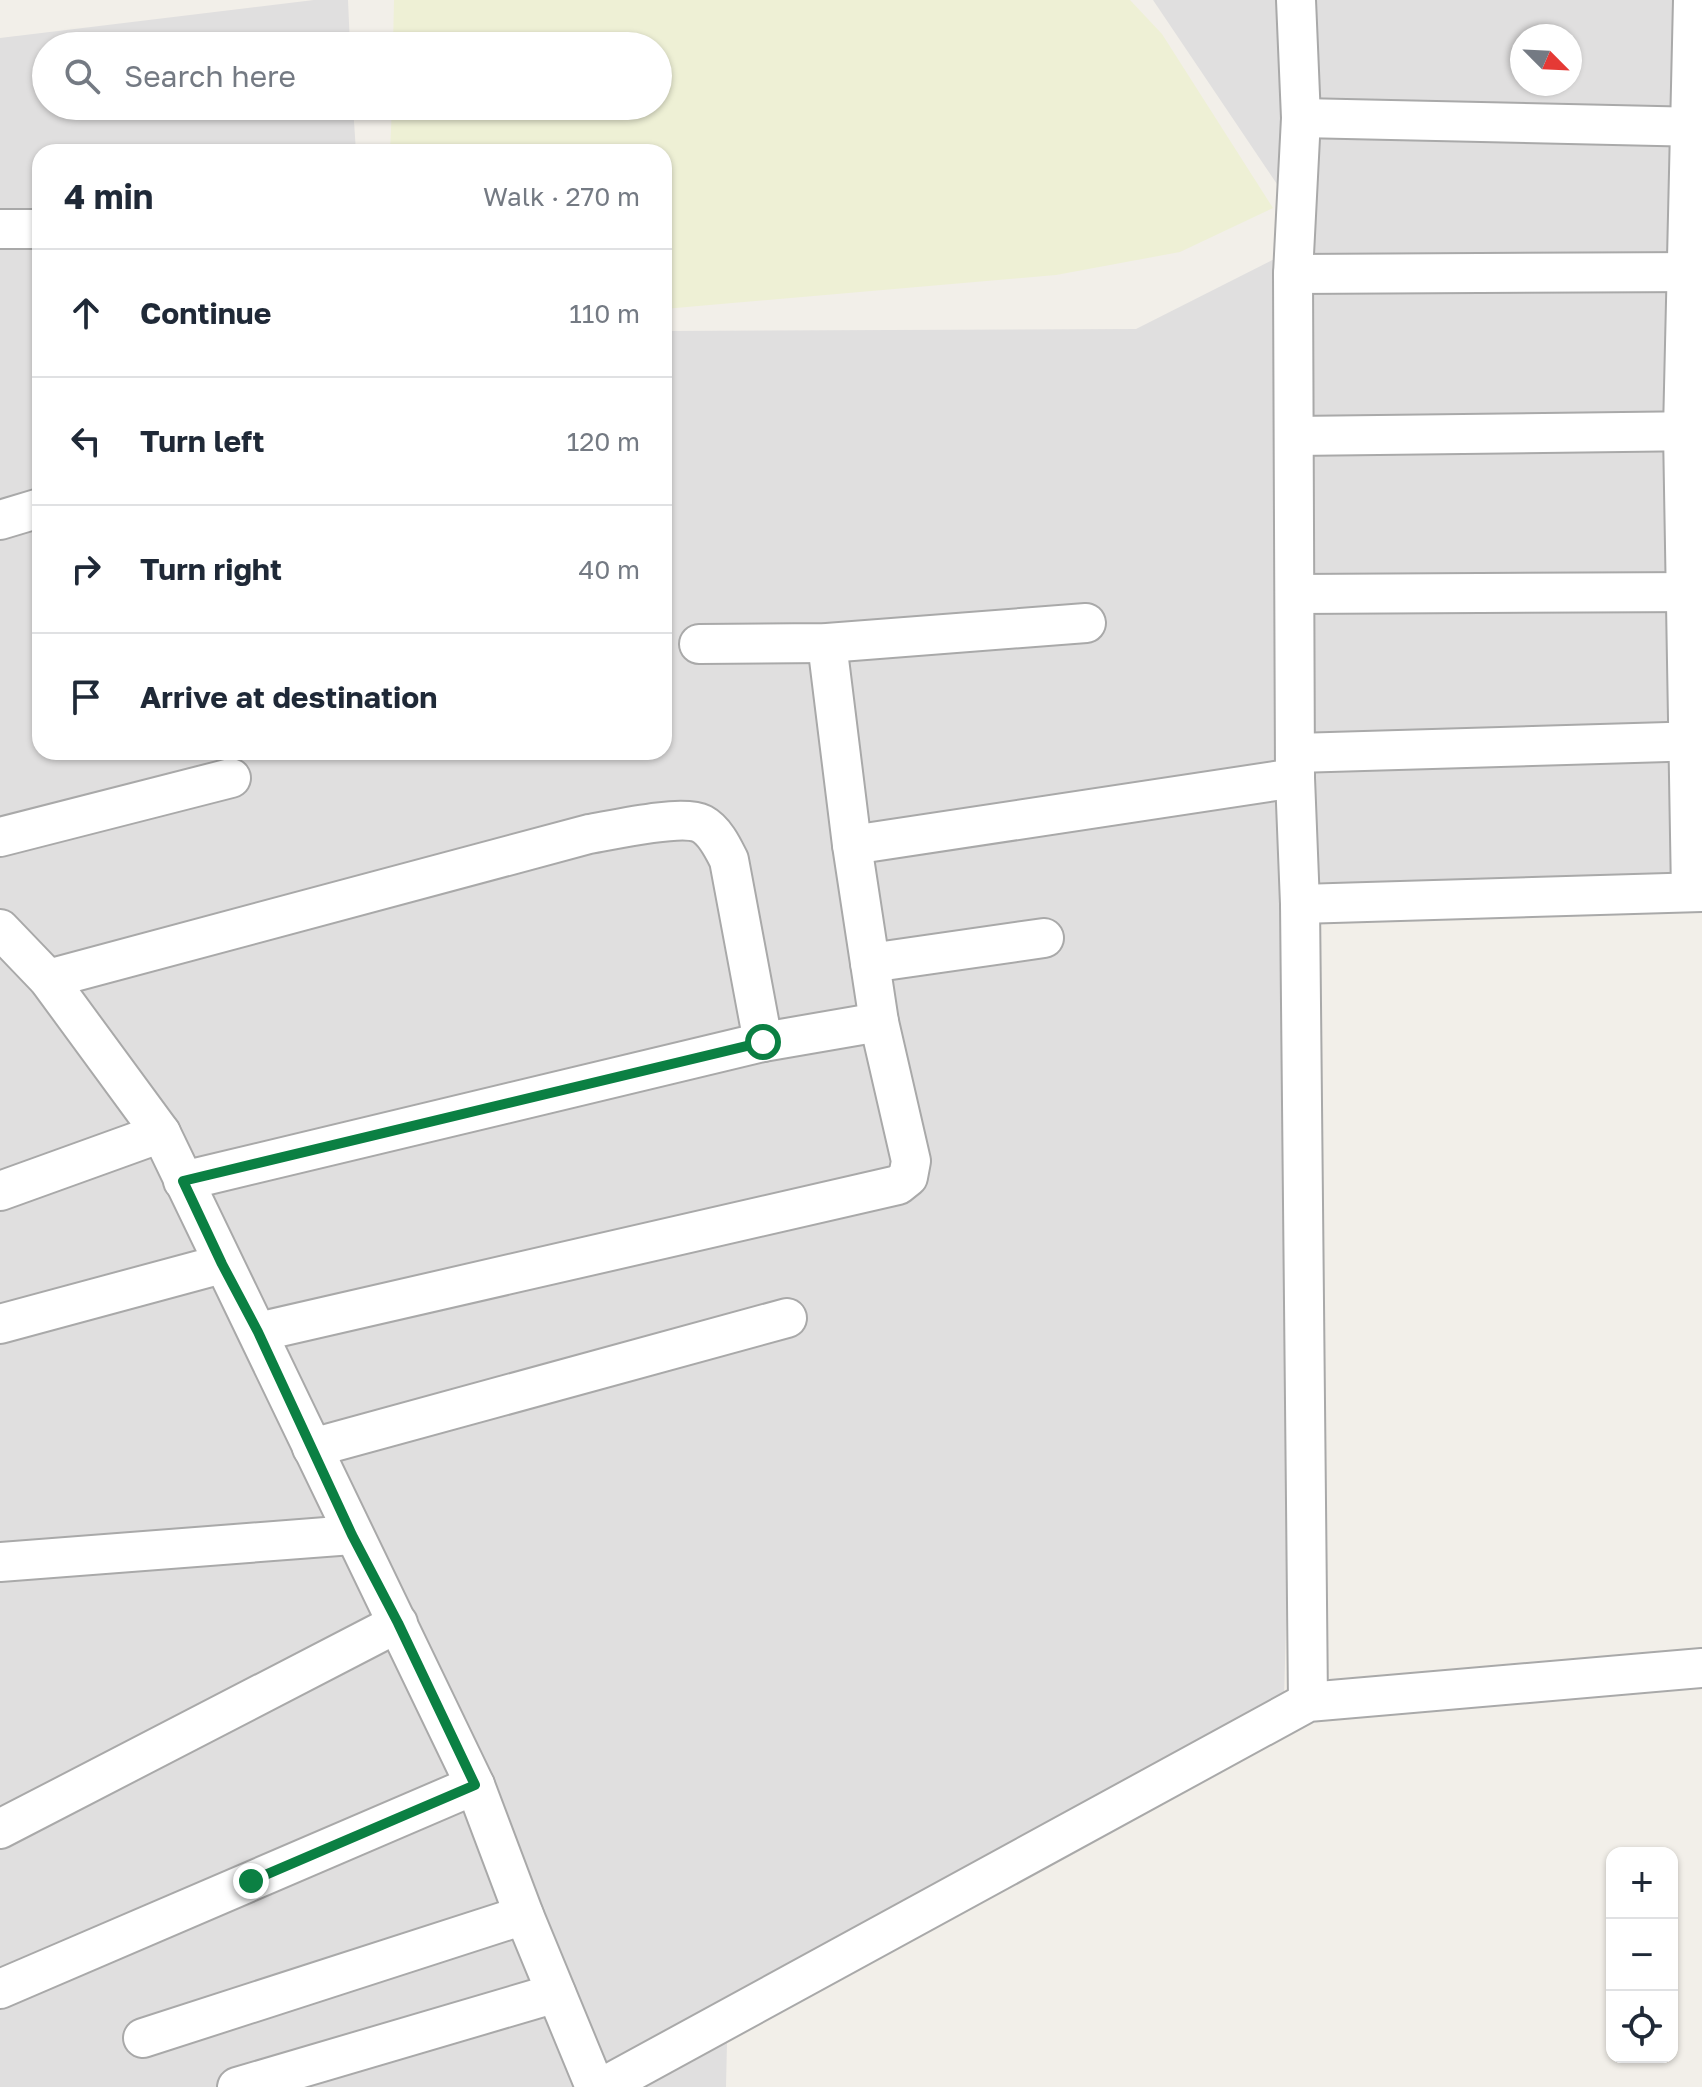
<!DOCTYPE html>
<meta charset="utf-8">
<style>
:root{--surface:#fff;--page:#f2f2f3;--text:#1f2937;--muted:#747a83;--line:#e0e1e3}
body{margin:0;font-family:"Golos Text",sans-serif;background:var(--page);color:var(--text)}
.controls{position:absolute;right:24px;bottom:24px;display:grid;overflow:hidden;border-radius:16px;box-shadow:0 2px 6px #0004}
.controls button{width:72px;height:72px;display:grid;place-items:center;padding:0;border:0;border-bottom:2px solid var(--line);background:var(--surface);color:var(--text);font:40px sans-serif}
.compass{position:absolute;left:1510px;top:24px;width:72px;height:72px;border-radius:50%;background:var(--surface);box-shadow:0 2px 6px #0004;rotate:114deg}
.stop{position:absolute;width:24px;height:24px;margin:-18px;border:6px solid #0b8043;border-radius:50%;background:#fff}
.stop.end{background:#0b8043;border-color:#fff;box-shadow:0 2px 8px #0008}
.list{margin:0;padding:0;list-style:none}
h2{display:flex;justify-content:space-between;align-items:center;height:104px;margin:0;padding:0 32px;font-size:34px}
h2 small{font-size:26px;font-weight:400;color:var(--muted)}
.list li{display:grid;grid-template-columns:52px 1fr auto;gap:24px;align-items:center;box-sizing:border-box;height:128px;padding:0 32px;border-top:2px solid var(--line)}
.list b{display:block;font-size:30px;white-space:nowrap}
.list em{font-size:26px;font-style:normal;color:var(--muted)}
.icon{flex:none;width:44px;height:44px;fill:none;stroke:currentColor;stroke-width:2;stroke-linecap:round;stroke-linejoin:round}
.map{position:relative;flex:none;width:1702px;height:2087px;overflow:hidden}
.search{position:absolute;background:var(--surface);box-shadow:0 2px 6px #0004;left:32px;top:32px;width:640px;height:88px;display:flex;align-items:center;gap:20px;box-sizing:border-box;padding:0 28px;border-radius:44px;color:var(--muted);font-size:30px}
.panel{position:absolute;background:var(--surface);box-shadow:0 2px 6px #0004;left:32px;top:144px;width:640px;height:616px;border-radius:24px}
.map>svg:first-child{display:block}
.residential{fill:#e0dfdf;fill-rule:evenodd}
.farmland{fill:#eef0d5}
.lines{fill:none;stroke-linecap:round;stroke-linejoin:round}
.street-casing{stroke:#a9a9a9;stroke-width:42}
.street{stroke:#fff;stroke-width:38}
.route{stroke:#0b8043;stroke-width:10}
</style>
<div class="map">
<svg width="1702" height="2087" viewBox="0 0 1702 2087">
<rect width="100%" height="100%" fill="#f2efe9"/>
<!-- residential -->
<path class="residential" d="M314,0h34l2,46h-304v60h307l3,46h-316v600h624v-421l472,-2 178,-90 -161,-239h549v887l-395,-5 -23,816 -305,177 -252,167 -1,45h-726v-2049zM1522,36h48v48h-48z"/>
<!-- farmland -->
<path class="farmland" d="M394,0h736l32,34 111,174 -93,44 -124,23 -392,34v-157h-274l2,-46h266v-60h-265z"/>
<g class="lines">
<defs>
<g id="street">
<path d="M1296,0l5,118 -8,156 2,504 5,126 8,798"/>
<path d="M1301,118l401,9"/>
<path d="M0,229h40"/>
<path d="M1293,274l409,-2"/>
<path d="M1294,436l408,-5"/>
<path d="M0,520l40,-12"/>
<path d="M1295,594l407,-2"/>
<path d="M699,644l128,-1 259,-20"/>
<path d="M1296,753l406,-12"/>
<path d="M0,837l231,-59"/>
<path d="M852,845l443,-67"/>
<path d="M1691,892l-8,-461 10,-431"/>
<path d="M1300,904l402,-12"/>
<path d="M0,929l48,50 113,154 314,652 49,130 71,172"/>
<path d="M870,963l174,-25"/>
<path d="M48,979l541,-145c24,-4 93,-20 113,-10 13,7 21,24 27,36l34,182"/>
<path d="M183,1181l580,-139 116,-20"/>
<path d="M0,1191l161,-58"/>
<path d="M0,1324l222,-60"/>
<path d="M258,1332l640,-147 10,-8 3,-16 -32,-139 -27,-177 -25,-202"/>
<path d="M312,1448l475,-130"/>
<path d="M0,1562l352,-27"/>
<path d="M0,1829l398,-206"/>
<path d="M0,1989l475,-204"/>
<path d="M143,2038l381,-123"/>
<path d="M237,2087l319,-94"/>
<path d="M603,2087l705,-385 394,-34"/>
</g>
</defs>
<!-- street casing -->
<use href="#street" class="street-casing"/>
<!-- street -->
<use href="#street" class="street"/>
</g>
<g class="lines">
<!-- route -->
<path class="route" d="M251,1881l224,-96 -77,-162 -46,-88 -94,-203 -36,-68 -39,-83 580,-139"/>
</g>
</svg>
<div class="controls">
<button>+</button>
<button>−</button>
<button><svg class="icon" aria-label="locate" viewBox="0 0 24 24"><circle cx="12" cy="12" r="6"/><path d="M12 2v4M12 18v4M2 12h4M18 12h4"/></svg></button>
</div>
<svg class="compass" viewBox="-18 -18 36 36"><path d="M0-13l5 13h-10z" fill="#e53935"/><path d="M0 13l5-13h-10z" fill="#747a83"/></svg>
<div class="stop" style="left:763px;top:1042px"></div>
<div class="stop end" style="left:251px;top:1881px"></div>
<div class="search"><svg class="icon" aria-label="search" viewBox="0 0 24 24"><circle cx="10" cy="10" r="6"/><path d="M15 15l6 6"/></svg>Search here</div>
<section class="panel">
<h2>4 min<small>Walk · 270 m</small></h2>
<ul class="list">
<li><svg class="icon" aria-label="ahead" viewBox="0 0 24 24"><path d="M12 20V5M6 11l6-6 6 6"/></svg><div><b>Continue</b></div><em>110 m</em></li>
<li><svg class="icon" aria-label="left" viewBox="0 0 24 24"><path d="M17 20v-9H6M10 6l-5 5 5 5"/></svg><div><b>Turn left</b></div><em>120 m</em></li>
<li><svg class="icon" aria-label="right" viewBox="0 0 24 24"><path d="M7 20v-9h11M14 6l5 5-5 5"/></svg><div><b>Turn right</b></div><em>40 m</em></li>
<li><svg class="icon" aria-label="arrive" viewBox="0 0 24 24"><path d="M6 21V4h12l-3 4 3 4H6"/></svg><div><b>Arrive at destination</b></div></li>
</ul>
</section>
</div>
